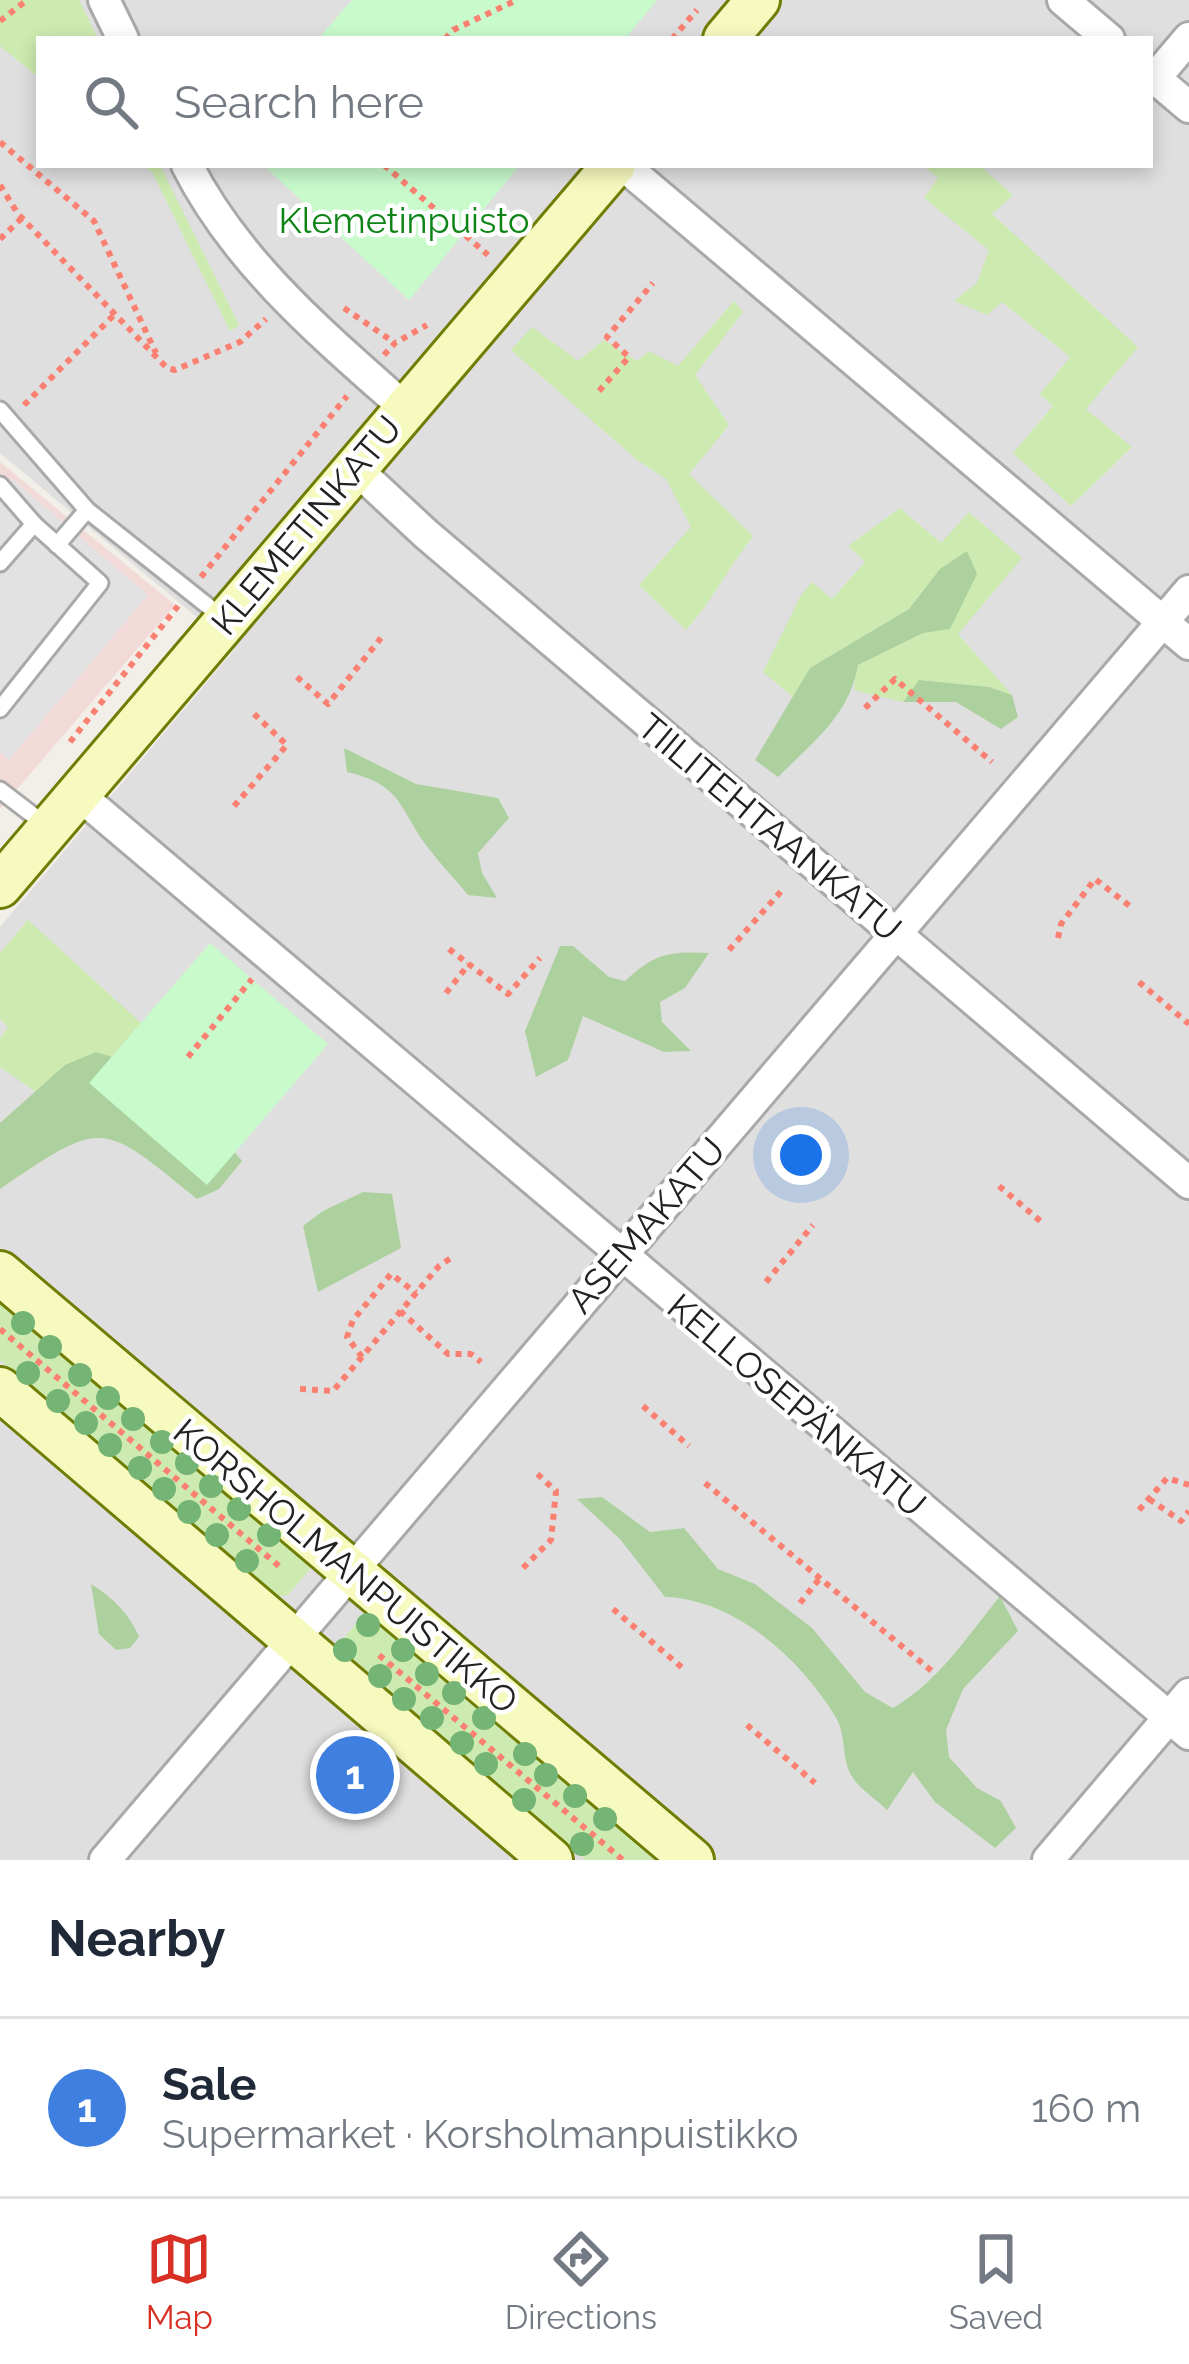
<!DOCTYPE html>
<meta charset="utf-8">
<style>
:root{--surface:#fff;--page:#f6f6f7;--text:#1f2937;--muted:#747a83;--line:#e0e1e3;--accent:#d93025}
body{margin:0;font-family:Raleway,sans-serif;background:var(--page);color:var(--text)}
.you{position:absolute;left:801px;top:1155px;width:42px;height:42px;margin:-30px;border:9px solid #fff;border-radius:50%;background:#1a73e8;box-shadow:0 0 0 18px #1a73e833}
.badge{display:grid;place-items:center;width:78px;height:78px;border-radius:50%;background:var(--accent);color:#fff;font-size:39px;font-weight:700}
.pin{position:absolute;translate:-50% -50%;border:6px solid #fff;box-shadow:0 3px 12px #0006}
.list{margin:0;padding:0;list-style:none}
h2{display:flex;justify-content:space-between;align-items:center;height:156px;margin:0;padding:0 48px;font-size:51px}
h2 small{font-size:39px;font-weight:400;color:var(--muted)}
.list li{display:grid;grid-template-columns:78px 1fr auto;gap:36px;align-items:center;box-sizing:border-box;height:180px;padding:0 48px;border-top:3px solid var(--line)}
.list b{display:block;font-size:45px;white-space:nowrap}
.list p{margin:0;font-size:39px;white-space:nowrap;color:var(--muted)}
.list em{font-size:39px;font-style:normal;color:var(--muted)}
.icon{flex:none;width:66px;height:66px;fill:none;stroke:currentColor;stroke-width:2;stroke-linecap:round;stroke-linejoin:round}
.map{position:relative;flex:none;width:1189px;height:1860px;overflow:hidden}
.search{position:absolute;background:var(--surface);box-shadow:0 6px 18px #0003;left:36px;right:36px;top:36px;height:132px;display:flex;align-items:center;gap:30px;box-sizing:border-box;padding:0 42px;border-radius:0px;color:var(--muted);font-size:45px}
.sheet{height:336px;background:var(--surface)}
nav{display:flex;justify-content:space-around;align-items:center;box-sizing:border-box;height:168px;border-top:3px solid var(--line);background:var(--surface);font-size:33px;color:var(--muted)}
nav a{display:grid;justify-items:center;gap:6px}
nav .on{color:var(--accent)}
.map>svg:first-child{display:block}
.residential{fill:#e0dfdf;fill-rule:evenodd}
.commercial{fill:#f2dad9}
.grass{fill:#cdebb0}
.forest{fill:#add19e}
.park{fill:#c8facc}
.parking{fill:#e2e2e2}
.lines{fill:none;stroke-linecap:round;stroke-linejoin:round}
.lane-casing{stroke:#a9a9a9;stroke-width:21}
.street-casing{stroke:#a9a9a9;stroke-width:36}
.secondary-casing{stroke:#707d05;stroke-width:48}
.path{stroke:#fa8072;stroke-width:6;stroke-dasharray:6 6;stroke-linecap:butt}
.lane{stroke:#fff;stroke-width:15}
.street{stroke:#fff;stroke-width:30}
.secondary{stroke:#f7fabf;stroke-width:42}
.tree{fill:#74b475}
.labels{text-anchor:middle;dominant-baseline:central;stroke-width:9;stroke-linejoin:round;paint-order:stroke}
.park-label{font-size:36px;fill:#0c8416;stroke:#fff}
.street-label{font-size:36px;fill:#222;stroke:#fff}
</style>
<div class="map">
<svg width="1189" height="1860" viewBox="0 0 1189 1860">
<rect width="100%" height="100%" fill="#f2efe9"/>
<!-- residential -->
<path class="residential" d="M0,0h1189v1860h-1189v-933l235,-278 -235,-196zM39,39h1111v126h-1111z"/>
<!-- commercial -->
<path class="commercial" d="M0,462l175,143 -175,204z"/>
<!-- grass -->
<g class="grass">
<path d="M0,0h79l19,39h-59v39l-39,-32z"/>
<path d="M144,165h16l79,160 -9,6 -78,-159z"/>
<path d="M922,165h57l34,30 -21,19 146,133 -52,62 46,38 -61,59 -58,-53 40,-47 -13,-12 30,-37 -68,-55 -15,13 -33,-14 23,-18 12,-33 -65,-52 14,-20z"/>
<path d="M734,301l9,11 -48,63 34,50 -40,49 64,62c-24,31 -41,65 -67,94l-47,-45 52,-58 -25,-48 -30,-20 -125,-109 21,-23 46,34 26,-21 33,21 12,-10 29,15z"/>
<path d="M900,508l41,35 28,-31 53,46 -64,76 54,61 -23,-8 -69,-7 -17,22 -49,-12 3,-25 66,-32 17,-64 -31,40 -99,59 -17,29 -30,-25 38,-77 11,-13 20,17 33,-37 -17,-16z"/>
<path d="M28,920l113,103 -52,60 -53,9 -36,-25v-28l8,-12 -8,-8v-66z"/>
<path d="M0,1293l311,265 1,9 -24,28 -10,1 -278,-236z"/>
<path d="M371,1613l291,247h-76l-247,-210v-6l25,-30z"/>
</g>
<!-- forest -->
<g class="forest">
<path d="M967,551l10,23 -27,55 -27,4 -65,32c-8,50 -46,78 -80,112l-23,-17 55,-92 99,-59 31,-40z"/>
<path d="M919,680l70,7 23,8 6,22 -17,12 -45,-27h-53z"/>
<path d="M344,748l72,36 82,14 11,20 -31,35 4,20 15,25 -29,-3c-12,-15 -27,-30 -39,-46 -30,-39 -25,-64 -82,-77z"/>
<path d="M560,946h13l36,31 16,4c30,-28 44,-30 84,-28l-24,35 -25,14 2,20 29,29 -27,1 -81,-36 -15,44 -32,17 -11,-46z"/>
<path d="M96,1052l61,19 43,38 42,52 -23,28 -22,10c-96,-78 -93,-81 -197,-10v-66l65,-58z"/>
<path d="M363,1192l29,2 9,54 -83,44 -15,-66 20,-15z"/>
<path d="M602,1497l48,35 34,-4 34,41 37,15 57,44 53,64 28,16c46,-27 74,-71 107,-112l18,35 -55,58 -17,41 3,27 28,31 24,13 15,27 -21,20 -60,-46 -22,-30 -26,38c-10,-10 -26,-20 -34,-32 -12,-16 -6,-44 -18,-62 -35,-58 -101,-117 -170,-119l-45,-58 -43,-40z"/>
<path d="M91,1584c21,13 38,29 48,53l-9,11 -14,2 -17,-16z"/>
</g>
<!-- park -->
<g class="park">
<path d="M352,0h305l-32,39h-307z"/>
<path d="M263,165h257l-111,135z"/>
<path d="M210,943l118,101 -121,141 -118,-102z"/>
</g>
<!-- parking -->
<path class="parking" d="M12,479l136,116 -139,165 -9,-8v-258z"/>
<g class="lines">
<defs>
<g id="lane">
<path d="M0,410l87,100 136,108"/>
<path d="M0,485l34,39"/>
<path d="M57,545l30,-35"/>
<path d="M0,563l34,-39 66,59 -100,126"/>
<path d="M0,790l47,36"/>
</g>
<g id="street">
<path d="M104,0l19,39"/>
<path d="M1063,0l46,39"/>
<path d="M1150,74l39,33"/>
<path d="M1155,78l34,-40"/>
<path d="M187,165c50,99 137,171 218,243"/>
<path d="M623,165l566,479"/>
<path d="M355,468l71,66 763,649"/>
<path d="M78,794l1111,940"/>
<path d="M105,1860l1084,-1269"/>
<path d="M1048,1860l141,-166"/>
</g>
<g id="secondary">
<path d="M725,39l33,-39"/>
<path d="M0,886l614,-721"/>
<path d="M0,1273l692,587"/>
<path d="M0,1389l551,471"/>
</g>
</defs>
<!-- lane casing -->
<use href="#lane" class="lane-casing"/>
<!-- street casing -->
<use href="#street" class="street-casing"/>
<!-- secondary casing -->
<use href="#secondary" class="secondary-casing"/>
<!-- path -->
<g class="path">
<path d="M0,21l27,-21"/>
<path d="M445,39l8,-9 64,-30"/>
<path d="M672,39l25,-29"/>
<path d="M0,142l94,79 62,132"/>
<path d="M384,165l104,90"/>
<path d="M0,185l18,29 149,154 8,2 65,-28 26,-23"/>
<path d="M0,239l22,-21"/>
<path d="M344,308l51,35"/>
<path d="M384,355l11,-12 32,-18"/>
<path d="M599,391l30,-34 -22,-20 46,-54"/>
<path d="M24,405l91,-91"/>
<path d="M201,577l146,-181"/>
<path d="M297,677l31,27 53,-66"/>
<path d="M865,708l30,-29 97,83"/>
<path d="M70,742l108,-136"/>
<path d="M234,806l53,-61 -33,-31"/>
<path d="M1058,938l3,-14 34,-45 36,28"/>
<path d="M449,949l59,45 32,-36"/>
<path d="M729,950l55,-62"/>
<path d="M1139,982l50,42"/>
<path d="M446,993l23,-29"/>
<path d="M188,1057l64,-78"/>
<path d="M999,1186l45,38"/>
<path d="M766,1282l47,-57"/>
<path d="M400,1311l48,43h23l10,8"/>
<path d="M0,1329l280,238"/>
<path d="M362,1357l-15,-20 6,-17 38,-46 25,19"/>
<path d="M300,1389l33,2 106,-125 12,-8"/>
<path d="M643,1406l46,40"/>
<path d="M705,1483l228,189"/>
<path d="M1149,1499l32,22 8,-10"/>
<path d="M1139,1510l28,-32 22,7"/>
<path d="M523,1568l28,-28 5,-49 -22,-20"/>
<path d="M800,1603l20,-25"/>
<path d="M613,1609l72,61"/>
<path d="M379,1655l244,205"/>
<path d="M747,1725l68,58"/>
</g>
<!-- lane -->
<use href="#lane" class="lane"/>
<!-- street -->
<use href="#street" class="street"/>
<!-- secondary -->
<use href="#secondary" class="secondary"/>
</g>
<!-- trees -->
<g class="tree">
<circle cx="23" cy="1323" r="12"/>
<circle cx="50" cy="1347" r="12"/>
<circle cx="28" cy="1373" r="12"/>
<circle cx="80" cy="1375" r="12"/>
<circle cx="108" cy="1398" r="12"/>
<circle cx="58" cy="1401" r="12"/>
<circle cx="133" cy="1419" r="12"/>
<circle cx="86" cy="1423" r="12"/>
<circle cx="162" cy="1442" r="12"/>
<circle cx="110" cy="1445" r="12"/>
<circle cx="187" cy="1463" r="12"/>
<circle cx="140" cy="1468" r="12"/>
<circle cx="211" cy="1486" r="12"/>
<circle cx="164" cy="1489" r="12"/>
<circle cx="239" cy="1509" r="12"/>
<circle cx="189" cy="1512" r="12"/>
<circle cx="217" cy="1535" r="12"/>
<circle cx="269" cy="1535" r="12"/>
<circle cx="247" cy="1561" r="12"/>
<circle cx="368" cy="1625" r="12"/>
<circle cx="345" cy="1650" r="12"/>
<circle cx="403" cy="1650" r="12"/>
<circle cx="427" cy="1674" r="12"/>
<circle cx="380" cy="1676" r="12"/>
<circle cx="454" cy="1693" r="12"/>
<circle cx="404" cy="1699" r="12"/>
<circle cx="432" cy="1718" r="12"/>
<circle cx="484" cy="1718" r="12"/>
<circle cx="462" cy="1743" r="12"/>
<circle cx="525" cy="1754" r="12"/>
<circle cx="486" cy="1764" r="12"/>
<circle cx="546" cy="1775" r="12"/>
<circle cx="575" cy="1796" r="12"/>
<circle cx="524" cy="1800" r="12"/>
<circle cx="605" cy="1819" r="12"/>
<circle cx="582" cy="1844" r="12"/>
</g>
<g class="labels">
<!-- park labels -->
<g class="park-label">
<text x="404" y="220">Klemetinpuisto</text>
</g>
<!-- street labels -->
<g class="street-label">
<text transform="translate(306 525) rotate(-50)">KLEMETINKATU</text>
<text transform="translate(770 827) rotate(40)">TIILITEHTAANKATU</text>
<text transform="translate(646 1225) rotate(-49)">ASEMAKATU</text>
<text transform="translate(797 1405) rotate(40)">KELLOSEPÄNKATU</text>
<text transform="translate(346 1566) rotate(40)">KORSHOLMANPUISTIKKO</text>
</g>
</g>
</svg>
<div class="you"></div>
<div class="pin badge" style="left:355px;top:1775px;background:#3f7fe0">1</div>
<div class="search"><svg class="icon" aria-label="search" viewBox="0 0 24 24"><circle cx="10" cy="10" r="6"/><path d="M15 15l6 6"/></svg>Search here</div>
</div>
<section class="sheet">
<h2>Nearby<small></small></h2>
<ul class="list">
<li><span class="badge" style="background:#3f7fe0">1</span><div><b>Sale</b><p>Supermarket · Korsholmanpuistikko</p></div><em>160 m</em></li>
</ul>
</section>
<nav>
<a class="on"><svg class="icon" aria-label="map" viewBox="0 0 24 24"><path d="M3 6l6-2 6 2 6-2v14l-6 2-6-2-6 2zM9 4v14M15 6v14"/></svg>Map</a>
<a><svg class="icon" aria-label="directions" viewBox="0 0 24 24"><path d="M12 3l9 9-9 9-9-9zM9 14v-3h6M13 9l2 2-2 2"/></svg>Directions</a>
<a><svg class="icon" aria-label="saved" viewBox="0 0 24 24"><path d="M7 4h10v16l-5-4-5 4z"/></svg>Saved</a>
</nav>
